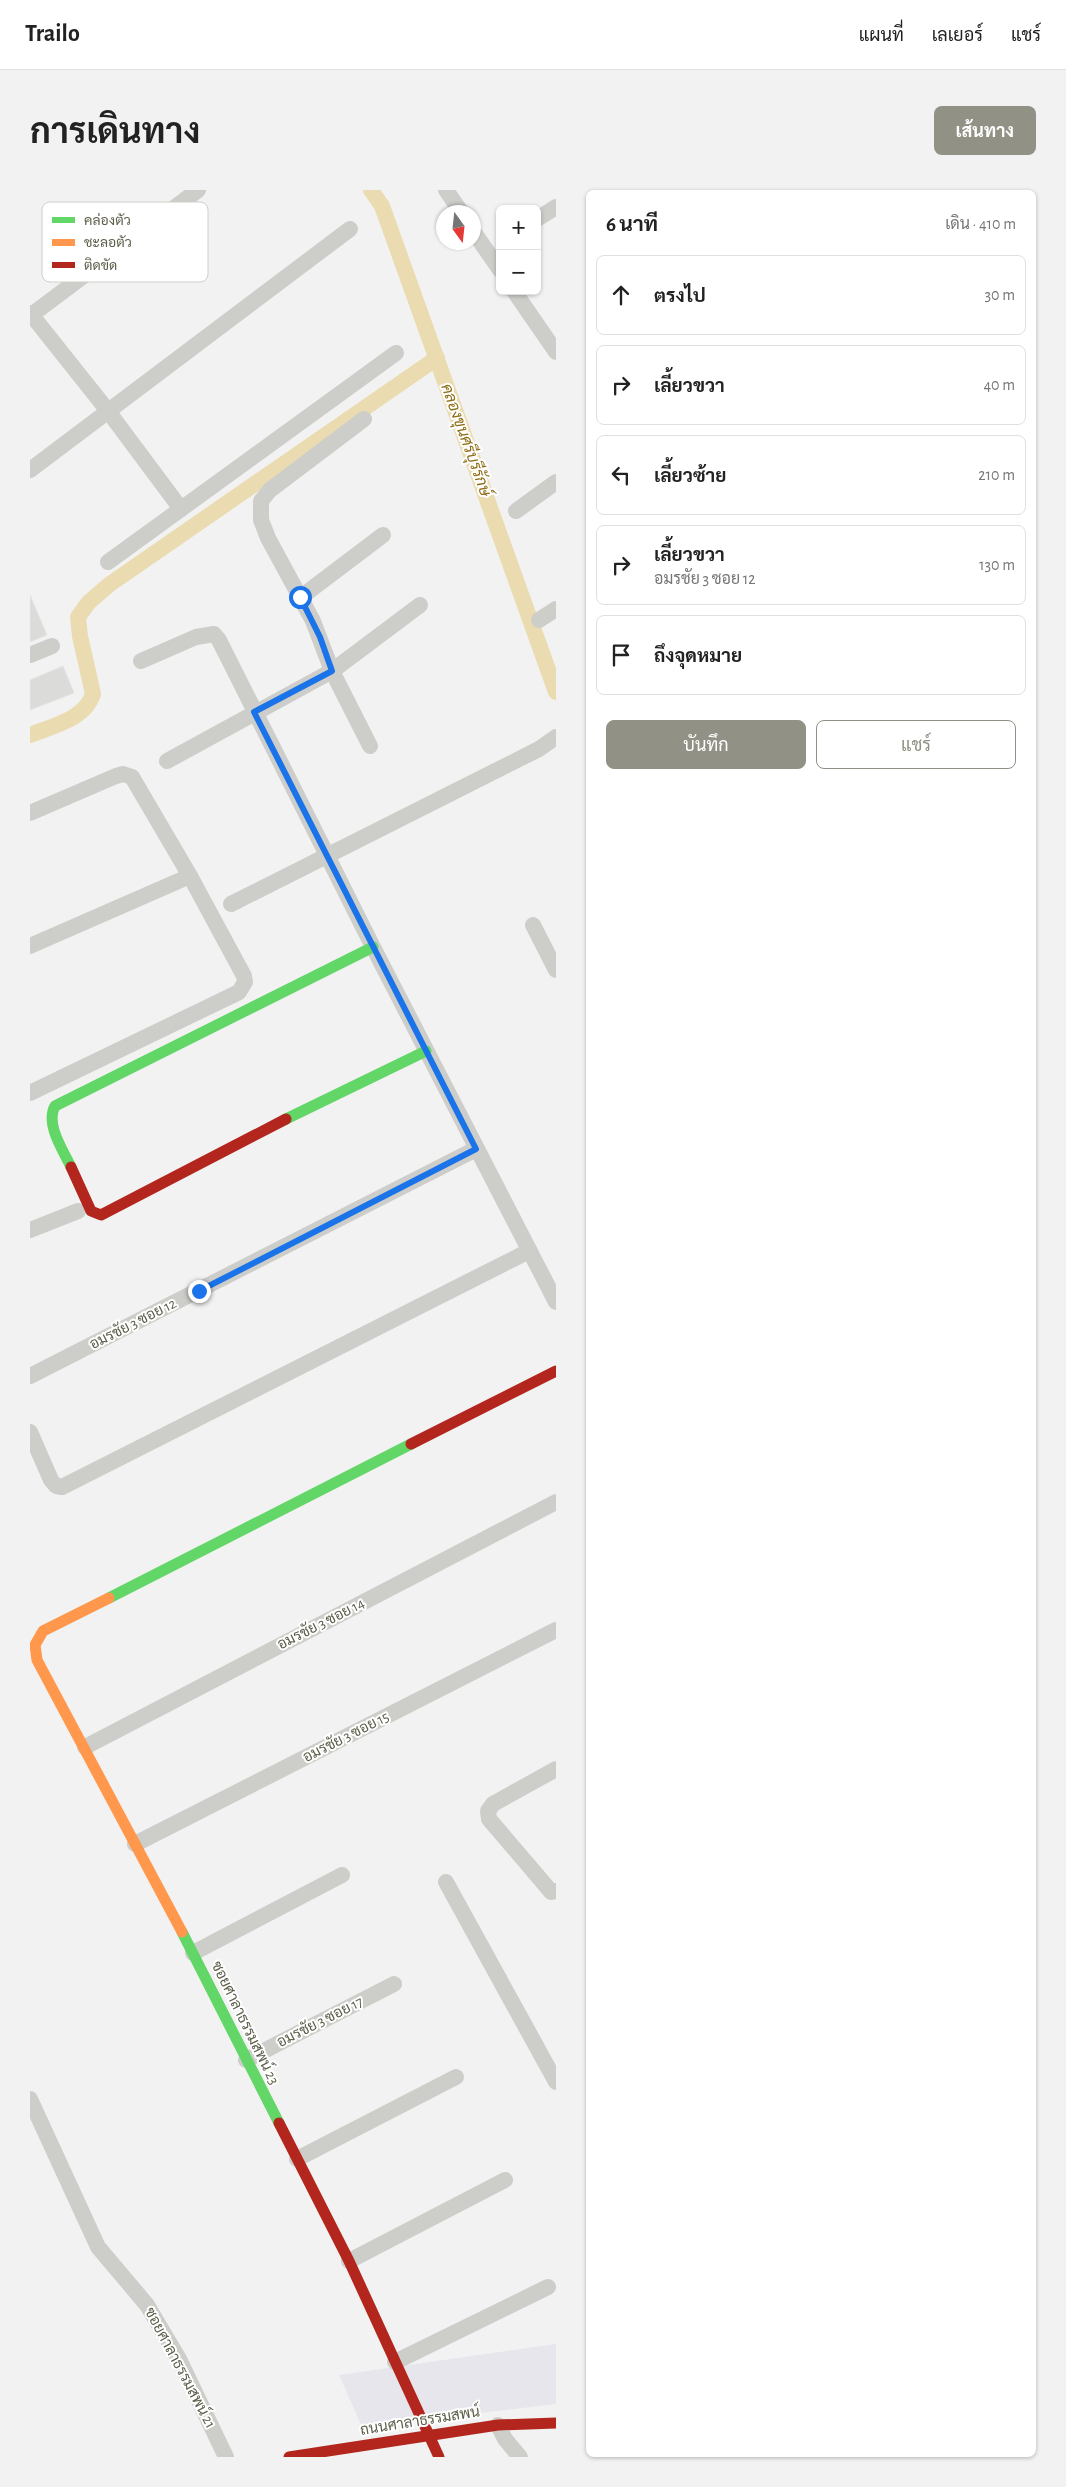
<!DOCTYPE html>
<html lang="th">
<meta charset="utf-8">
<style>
:root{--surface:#fff;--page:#f2f2f2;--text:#222;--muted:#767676;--line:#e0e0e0;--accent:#919185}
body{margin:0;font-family:"Alegreya Sans",Sarabun,sans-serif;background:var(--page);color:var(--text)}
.controls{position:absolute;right:15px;top:15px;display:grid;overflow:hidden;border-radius:8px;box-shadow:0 1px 4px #0004}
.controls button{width:45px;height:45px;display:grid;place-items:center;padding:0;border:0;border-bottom:1px solid var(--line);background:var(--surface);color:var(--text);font:25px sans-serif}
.compass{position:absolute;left:406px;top:15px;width:45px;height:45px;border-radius:50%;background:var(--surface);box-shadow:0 1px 4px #0004;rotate:165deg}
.stop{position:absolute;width:15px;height:15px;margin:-11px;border:4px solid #1a73e8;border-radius:50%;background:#fff}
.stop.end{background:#1a73e8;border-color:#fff;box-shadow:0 1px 5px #0008}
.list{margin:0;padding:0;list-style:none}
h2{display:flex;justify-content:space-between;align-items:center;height:65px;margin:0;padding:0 20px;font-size:21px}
h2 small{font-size:16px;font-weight:400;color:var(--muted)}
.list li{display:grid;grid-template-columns:32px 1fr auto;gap:15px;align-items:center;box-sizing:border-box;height:80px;margin:0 10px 10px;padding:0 10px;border:1px solid var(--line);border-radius:8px}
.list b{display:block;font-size:19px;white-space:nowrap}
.list p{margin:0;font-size:16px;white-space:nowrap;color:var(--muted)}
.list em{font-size:16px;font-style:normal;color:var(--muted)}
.actions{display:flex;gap:10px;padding:15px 20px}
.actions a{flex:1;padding:11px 0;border:1px solid var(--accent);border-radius:8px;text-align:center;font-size:18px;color:var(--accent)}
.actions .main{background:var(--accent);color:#fff}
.icon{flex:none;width:28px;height:28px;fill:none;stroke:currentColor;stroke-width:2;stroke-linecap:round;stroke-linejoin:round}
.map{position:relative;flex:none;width:526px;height:2267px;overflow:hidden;border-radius:8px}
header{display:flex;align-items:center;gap:30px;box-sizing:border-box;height:70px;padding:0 25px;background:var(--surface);border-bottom:1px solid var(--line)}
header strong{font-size:24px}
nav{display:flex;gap:28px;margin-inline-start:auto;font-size:18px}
.intro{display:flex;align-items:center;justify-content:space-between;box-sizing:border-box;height:120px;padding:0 30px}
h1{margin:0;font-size:35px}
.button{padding:12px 22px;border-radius:8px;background:var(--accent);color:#fff;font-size:18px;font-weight:700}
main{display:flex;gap:30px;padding:0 30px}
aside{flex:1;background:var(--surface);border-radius:8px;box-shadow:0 1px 4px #0004}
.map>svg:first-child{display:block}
.commercial{fill:#e8e6ed}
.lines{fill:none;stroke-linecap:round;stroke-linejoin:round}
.canal{stroke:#eadbb0;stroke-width:16}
.building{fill:#dbdbda;stroke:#e4e5e3}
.street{stroke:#cdcdca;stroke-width:16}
.fast{stroke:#63d668;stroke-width:11}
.slow{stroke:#ff974d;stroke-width:11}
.jam{stroke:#b3261e;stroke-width:11}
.route{stroke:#1a73e8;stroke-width:6}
.labels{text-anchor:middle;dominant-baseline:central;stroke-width:4;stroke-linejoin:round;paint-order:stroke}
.street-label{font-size:15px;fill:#5d5d4a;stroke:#fff}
.water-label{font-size:16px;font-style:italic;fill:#8d6e16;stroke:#fff}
.key{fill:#fff;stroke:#cecec9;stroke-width:1}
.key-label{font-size:14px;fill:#5d5d4a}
</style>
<header>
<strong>Trailo</strong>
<nav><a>แผนที่</a><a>เลเยอร์</a><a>แชร์</a></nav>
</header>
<div class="intro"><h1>การเดินทาง</h1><a class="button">เส้นทาง</a></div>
<main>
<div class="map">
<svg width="526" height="2267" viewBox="0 0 526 2267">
<rect width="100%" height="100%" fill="#f2f2f2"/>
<!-- commercial -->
<path class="commercial" d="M526,2154v60l-194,23 -23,-52z"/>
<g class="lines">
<!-- canal -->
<g class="canal">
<path d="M341,0l11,16 174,486"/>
<path d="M0,545c23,-9 55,-16 63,-41l-13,-58 -2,-19 11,-15 21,-18 327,-226"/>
</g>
</g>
<!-- building -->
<g class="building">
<path d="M0,405l17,40 -17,7z"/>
<path d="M33,476l11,27 -44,17v-30z"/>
</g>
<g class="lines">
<!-- street -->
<g class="street">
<path d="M416,0l15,22"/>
<path d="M507,29l19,-12"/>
<path d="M443,41l27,39"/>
<path d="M484,101l42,61"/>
<path d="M0,123l78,98 73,98"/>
<path d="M0,126l168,-126"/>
<path d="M334,229l-94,71 -9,11v19l7,18 45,83 19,50 38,75"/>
<path d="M0,280l320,-241"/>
<path d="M486,321l40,-29"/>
<path d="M78,372l288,-209"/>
<path d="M271,407l82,-62"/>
<path d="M509,430l17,-11"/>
<path d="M0,465l22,-9"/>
<path d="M111,471l55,-24 18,-3 5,6 154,307 183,355"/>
<path d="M137,571l165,-90 88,-66"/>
<path d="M0,623l86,-37 7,-2 9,3 58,99 54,100 1,6 -6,10 -6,3 -203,98"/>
<path d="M201,714l308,-155 17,-12"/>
<path d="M503,735l23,45"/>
<path d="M0,756l160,-70"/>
<path d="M0,1040l48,-19"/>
<path d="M0,1186l446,-227"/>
<path d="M0,1242l21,48 5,6 6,1 467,-236"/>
<path d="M55,1557l471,-245"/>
<path d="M526,1579l-63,35 -5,7 1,8 58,68 4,5 5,-1"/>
<path d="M105,1654l421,-214"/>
<path d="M416,1692l110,200"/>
<path d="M163,1763l149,-78"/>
<path d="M216,1870l148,-76"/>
<path d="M0,1909l68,148 49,58 32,54 47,98"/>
<path d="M267,1969l159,-82"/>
<path d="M319,2071l156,-81"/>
<path d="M365,2172l153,-75"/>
<path d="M468,2235l7,14 15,18"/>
</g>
<!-- fast -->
<g class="fast">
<path d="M256,929l140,-68"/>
<path d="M41,977c-8,-17 -26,-43 -16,-61l318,-159"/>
<path d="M79,1408l302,-154"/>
<path d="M152,1742l97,191"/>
</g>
<!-- slow -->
<path class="slow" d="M79,1408l-66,33 -8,14 2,15 145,272"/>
<!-- jam -->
<g class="jam">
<path d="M41,977l20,44 10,4 185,-96"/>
<path d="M381,1254l145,-73"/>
<path d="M249,1933l70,138 90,196"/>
<path d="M259,2267l209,-32 58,-2"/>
</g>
</g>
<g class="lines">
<!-- route -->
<path class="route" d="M169,1101l277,-142 -222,-437 78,-41 -12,-34 -20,-40"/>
</g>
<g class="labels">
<!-- street labels -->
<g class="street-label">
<text transform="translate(103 1134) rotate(-27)">อมรชัย 3 ซอย 12</text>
<text transform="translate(291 1434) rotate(-27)">อมรชัย 3 ซอย 14</text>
<text transform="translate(316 1547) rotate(-27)">อมรชัย 3 ซอย 15</text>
<text transform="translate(290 1832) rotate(-27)">อมรชัย 3 ซอย 17</text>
<text transform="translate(215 1833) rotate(64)">ซอยศาลาธรรมสพน์ 23</text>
<text transform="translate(150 2178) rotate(62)">ซอยศาลาธรรมสพน์ 21</text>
<text transform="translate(390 2231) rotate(-9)">ถนนศาลาธรรมสพน์</text>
</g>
<!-- water labels -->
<g class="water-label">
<text transform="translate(436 250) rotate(70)">คลองขุนศรีบุรีรักษ์</text>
</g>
</g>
<!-- legend -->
<rect x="12" y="12" width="166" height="80" rx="8" class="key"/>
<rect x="22" y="27" width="23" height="6" fill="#63d668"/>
<rect x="22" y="49" width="23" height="7" fill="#ff974d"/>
<rect x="22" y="72" width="23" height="6" fill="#b3261e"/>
<g class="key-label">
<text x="54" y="35">คล่องตัว</text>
<text x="54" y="57">ชะลอตัว</text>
<text x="54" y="80">ติดขัด</text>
</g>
</svg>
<div class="controls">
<button>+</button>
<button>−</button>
</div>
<svg class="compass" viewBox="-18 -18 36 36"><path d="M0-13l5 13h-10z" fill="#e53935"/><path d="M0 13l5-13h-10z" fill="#767676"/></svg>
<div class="stop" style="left:270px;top:407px"></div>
<div class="stop end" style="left:169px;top:1101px"></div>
</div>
<aside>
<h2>6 นาที<small>เดิน · 410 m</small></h2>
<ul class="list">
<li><svg class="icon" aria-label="ahead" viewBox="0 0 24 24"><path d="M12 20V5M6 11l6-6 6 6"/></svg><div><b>ตรงไป</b></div><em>30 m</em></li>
<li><svg class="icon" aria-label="right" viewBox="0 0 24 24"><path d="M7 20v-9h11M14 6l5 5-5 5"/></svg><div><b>เลี้ยวขวา</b></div><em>40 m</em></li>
<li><svg class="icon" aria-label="left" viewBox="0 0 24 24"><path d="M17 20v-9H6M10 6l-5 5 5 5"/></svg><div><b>เลี้ยวซ้าย</b></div><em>210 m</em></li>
<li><svg class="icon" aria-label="right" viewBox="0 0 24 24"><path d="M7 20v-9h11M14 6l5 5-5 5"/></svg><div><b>เลี้ยวขวา</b><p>อมรชัย 3 ซอย 12</p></div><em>130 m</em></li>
<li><svg class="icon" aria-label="arrive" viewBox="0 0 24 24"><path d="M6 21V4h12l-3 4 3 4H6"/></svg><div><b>ถึงจุดหมาย</b></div></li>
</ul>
<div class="actions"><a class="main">บันทึก</a><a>แชร์</a></div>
</aside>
</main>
